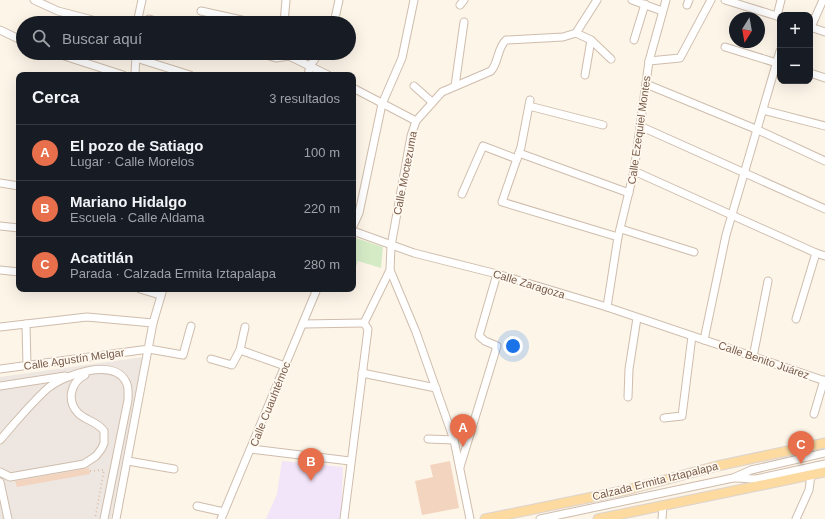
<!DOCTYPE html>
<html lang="es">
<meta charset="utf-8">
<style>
:root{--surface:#171b24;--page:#242831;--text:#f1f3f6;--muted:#9ea1a6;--line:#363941;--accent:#e86f4c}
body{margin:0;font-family:Helvetica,sans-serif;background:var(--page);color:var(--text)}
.controls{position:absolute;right:12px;top:12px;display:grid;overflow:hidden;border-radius:8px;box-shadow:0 4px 16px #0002}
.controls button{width:36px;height:36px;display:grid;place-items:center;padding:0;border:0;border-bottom:1px solid var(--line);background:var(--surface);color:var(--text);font:20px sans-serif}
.compass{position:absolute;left:729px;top:12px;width:36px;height:36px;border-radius:50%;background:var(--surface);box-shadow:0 4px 16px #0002;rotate:191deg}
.you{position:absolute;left:513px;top:346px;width:14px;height:14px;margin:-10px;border:3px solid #fff;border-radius:50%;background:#1a73e8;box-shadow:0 0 0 6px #1a73e833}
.badge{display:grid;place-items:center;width:26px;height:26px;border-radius:50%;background:var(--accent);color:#fff;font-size:13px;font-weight:700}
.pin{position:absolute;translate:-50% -33px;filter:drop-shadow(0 1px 2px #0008)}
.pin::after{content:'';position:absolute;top:21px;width:14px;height:12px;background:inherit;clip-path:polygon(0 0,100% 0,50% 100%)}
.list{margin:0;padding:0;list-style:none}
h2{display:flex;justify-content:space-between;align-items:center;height:52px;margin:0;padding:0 16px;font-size:17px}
h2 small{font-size:13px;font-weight:400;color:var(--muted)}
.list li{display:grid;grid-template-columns:26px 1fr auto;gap:12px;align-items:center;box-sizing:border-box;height:56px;padding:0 16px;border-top:1px solid var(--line)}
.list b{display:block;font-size:15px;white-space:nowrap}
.list p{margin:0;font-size:13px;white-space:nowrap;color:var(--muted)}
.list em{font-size:13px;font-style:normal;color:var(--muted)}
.icon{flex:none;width:22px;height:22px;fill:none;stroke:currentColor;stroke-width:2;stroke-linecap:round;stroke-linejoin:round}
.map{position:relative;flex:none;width:825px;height:519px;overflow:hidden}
.search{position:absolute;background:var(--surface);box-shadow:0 4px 16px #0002;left:16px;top:16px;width:340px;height:44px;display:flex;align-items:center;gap:10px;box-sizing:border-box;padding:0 14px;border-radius:22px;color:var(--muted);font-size:15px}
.panel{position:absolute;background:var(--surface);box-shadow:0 4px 16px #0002;left:16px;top:72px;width:340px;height:220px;border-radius:8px}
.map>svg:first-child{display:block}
.industrial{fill:#eee7e1}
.education{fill:#f2e4f9}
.green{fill:#d5ebc6}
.building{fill:#f3d4bf}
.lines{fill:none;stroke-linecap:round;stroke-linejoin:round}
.minor-casing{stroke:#cfbdad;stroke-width:9}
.major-casing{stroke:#dcd4d0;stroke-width:11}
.path{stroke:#d8b7a1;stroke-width:1.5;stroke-dasharray:1 3;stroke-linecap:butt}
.minor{stroke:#fff;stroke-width:7}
.major{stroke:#fcdaa0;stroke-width:9}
.labels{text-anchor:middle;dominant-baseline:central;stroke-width:3.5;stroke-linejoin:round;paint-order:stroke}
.street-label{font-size:11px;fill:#785b4b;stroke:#fff9ef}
</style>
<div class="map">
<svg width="825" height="519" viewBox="0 0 825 519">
<rect width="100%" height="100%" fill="#fdf5e8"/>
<!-- industrial -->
<path class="industrial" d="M143,357l-32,162h-111v-142z"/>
<!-- education -->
<path class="education" d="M282,461l61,6 -2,52h-75l11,-25z"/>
<!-- green -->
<path class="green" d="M353,237l30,10 -2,21 -23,-7 -5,15z"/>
<!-- building -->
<g class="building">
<path d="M450,461l9,47 -37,7 -7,-34 18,-4 -3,-12z"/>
<path d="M89,468l1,6 -73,13 -2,-6z"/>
</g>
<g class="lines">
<defs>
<g id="minor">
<path d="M34,0l24,11 46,12"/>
<path d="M632,0l30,11"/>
<path d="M725,0l55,17"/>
<path d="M460,5l4,-5"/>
<path d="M687,5l2,-5"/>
<path d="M201,11l54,12"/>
<path d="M777,16l4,-16"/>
<path d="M149,19l14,4"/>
<path d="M137,23l5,-23"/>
<path d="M209,23l2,-9"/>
<path d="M284,23l2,-23"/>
<path d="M334,23l5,-23"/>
<path d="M810,27l15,5"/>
<path d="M811,27l12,-27"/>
<path d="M0,30l23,11"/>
<path d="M576,33l15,7 -6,35"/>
<path d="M591,40l20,19"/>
<path d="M634,40l11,-36"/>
<path d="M725,47l55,17"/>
<path d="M55,53l68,22"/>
<path d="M260,53l16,5 13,-2"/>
<path d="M289,56l39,19"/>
<path d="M136,58l54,17"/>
<path d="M649,61l31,-3 31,-58"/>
<path d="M810,73l15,5"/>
<path d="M135,75l1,-22"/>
<path d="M308,75l2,-9 9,-13"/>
<path d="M646,84l112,46 67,31"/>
<path d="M414,86l18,16"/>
<path d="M455,86l9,-64"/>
<path d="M353,88l63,33"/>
<path d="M530,100l-9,47 -19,55 116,35"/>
<path d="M529,106l74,19"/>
<path d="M763,110l62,16"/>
<path d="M642,127l183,82"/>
<path d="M519,153l110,40"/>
<path d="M634,171l182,82 9,3"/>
<path d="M0,183l19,3"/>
<path d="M462,194l21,-48 34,13"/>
<path d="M0,226l19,2"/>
<path d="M353,226l6,-13 23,-109 20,-46 12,-58"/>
<path d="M621,229l73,23"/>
<path d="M353,231l61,22 83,21 110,33 218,74"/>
<path d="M0,270l19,2"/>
<path d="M140,289l20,6"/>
<path d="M607,307l11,-70 16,-66 15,-110 17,-61"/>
<path d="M796,319l20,-66"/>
<path d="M26,324l61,-7 66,6"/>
<path d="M303,324l61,-1"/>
<path d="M0,327l26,-3 1,42"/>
<path d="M704,340l22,-105 54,-184"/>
<path d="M240,350l45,16"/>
<path d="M753,357l15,-76"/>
<path d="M211,359l21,6 8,-15 5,-23"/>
<path d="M0,369l149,-20 34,6 8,-29"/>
<path d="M362,373l74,15"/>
<path d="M0,386l65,-10"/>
<path d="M628,397l1,-28 8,-51"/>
<path d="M814,414l10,-34"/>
<path d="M664,418l18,-2 10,-80"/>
<path d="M428,439l26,1"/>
<path d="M0,440c15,-17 31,-37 48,-52 16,-13 66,-31 78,-6 3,5 2,12 2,18l-24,119"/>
<path d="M251,449l99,12"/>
<path d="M128,461l46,8"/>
<path d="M460,467l37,-121 -12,-5 -6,-5 18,-62"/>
<path d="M0,472l10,5 74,-13 12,-8 6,-8 2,-5v-12c-7,-10 -18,-10 -26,-18 -12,-13 -7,-31 7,-38"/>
<path d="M735,478l21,1 69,-15"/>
<path d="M0,482l8,37"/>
<path d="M197,506l27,6"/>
<path d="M116,519l37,-196 10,-34"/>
<path d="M221,519l96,-230"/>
<path d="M344,519l24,-190 -4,-6 26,-53"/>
<path d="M470,519l-16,-79 -38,-108 -26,-62 1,-24 20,-110 5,-15 26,-29 49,-21c8,-9 6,-23 15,-31l57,-3 13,-4 21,-33"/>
<path d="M540,519l193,-41 18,-8 74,-17"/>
<path d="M662,519l1,-14"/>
<path d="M796,519l13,-29 2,-15"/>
</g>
<g id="major">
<path d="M485,519l142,-29 90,-24 108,-23"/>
<path d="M598,519l227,-47"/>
</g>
</defs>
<!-- minor casing -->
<use href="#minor" class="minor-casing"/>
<!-- major casing -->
<use href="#major" class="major-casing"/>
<!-- path -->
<path class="path" d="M90,471l14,-1 -9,49"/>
<!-- minor -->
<use href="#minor" class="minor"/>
<!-- major -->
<use href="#major" class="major"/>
</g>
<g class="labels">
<!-- street labels -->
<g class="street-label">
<text transform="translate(639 130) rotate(-82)">Calle Ezequiel Montes</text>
<text transform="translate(405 173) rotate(-79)">Calle Moctezuma</text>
<text transform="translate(529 284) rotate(17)">Calle Zaragoza</text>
<text transform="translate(74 359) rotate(-8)">Calle Agustín Melgar</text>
<text transform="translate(764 360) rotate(19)">Calle Benito Juárez</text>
<text transform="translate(270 404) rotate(-68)">Calle Cuauhtémoc</text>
<text transform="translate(655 481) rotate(-14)">Calzada Ermita Iztapalapa</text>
</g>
</g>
</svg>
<div class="controls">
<button>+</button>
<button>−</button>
</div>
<svg class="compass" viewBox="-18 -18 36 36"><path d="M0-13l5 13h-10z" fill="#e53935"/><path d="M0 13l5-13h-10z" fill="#9ea1a6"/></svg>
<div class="you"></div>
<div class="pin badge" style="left:463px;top:447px">A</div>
<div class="pin badge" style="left:311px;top:481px">B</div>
<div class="pin badge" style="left:801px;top:464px">C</div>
<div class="search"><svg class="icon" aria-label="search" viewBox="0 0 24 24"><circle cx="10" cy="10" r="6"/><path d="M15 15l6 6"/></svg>Buscar aquí</div>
<section class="panel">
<h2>Cerca<small>3 resultados</small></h2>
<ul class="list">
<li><span class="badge">A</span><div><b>El pozo de Satiago</b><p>Lugar · Calle Morelos</p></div><em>100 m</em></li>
<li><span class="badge">B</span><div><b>Mariano Hidalgo</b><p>Escuela · Calle Aldama</p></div><em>220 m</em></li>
<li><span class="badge">C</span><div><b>Acatitlán</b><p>Parada · Calzada Ermita Iztapalapa</p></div><em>280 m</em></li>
</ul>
</section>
</div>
